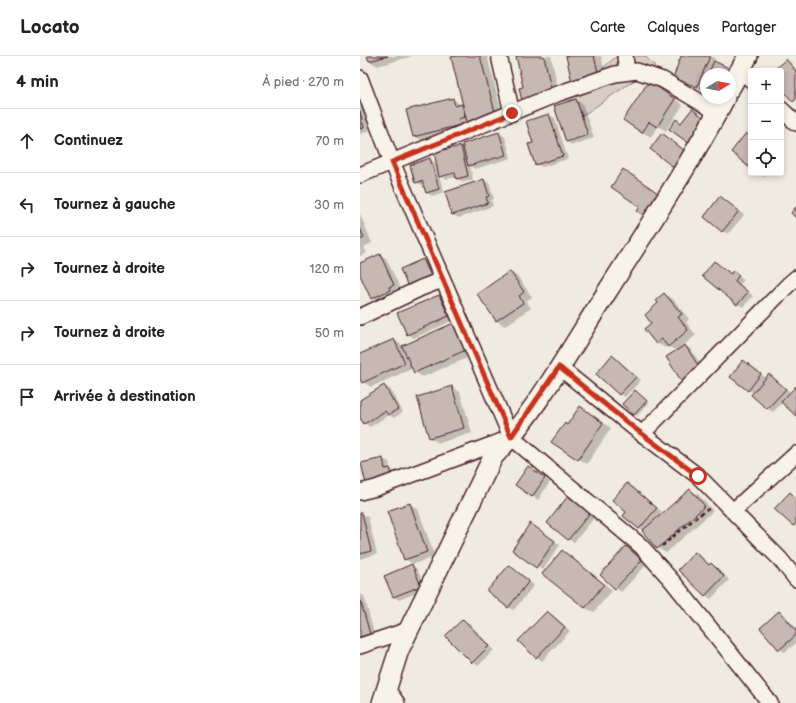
<!DOCTYPE html>
<html lang="fr">
<meta charset="utf-8">
<style>
:root{--surface:#fff;--page:#f2f2f2;--text:#222;--muted:#767676;--line:#e0e0e0}
body{margin:0;font-family:"Balsamiq Sans",sans-serif;background:var(--page);color:var(--text)}
.controls{position:absolute;right:12px;top:12px;display:grid;overflow:hidden;border-radius:4px;box-shadow:0 2px 6px #0003}
.controls button{width:36px;height:36px;display:grid;place-items:center;padding:0;border:0;border-bottom:1px solid var(--line);background:var(--surface);color:var(--text);font:20px sans-serif}
.compass{position:absolute;left:340px;top:12px;width:36px;height:36px;border-radius:50%;background:var(--surface);box-shadow:0 2px 6px #0003;rotate:80deg}
.stop{position:absolute;width:12px;height:12px;margin:-9px;border:3px solid #c8321e;border-radius:50%;background:#fff}
.stop.end{background:#c8321e;border-color:#fff;box-shadow:0 1px 4px #0008}
.list{margin:0;padding:0;list-style:none}
h2{display:flex;justify-content:space-between;align-items:center;height:52px;margin:0;padding:0 16px;font-size:17px}
h2 small{font-size:13px;font-weight:400;color:var(--muted)}
.list li{display:grid;grid-template-columns:26px 1fr auto;gap:12px;align-items:center;box-sizing:border-box;height:64px;padding:0 16px;border-top:1px solid var(--line)}
.list b{display:block;font-size:15px;white-space:nowrap}
.list em{font-size:13px;font-style:normal;color:var(--muted)}
.icon{flex:none;width:22px;height:22px;fill:none;stroke:currentColor;stroke-width:2;stroke-linecap:round;stroke-linejoin:round}
.map{position:relative;flex:none;width:436px;height:647px;overflow:hidden}
header{display:flex;align-items:center;gap:24px;box-sizing:border-box;height:56px;padding:0 20px;background:var(--surface);border-bottom:1px solid var(--line)}
header strong{font-size:19px}
nav{display:flex;gap:22px;margin-inline-start:auto;font-size:14px}
main{display:flex}
aside{flex:1;background:var(--surface)}
.map>svg:first-child{display:block}
.green{fill:#d8cdc6;stroke:#917678}
.shadow{fill:#0003;fill-rule:evenodd}
.building{fill:#c6b8b3;stroke:#4a1f2b}
.lines{fill:none;stroke-linecap:round;stroke-linejoin:round}
.minor-casing{stroke:#4a1f2b;stroke-width:18}
.tertiary-casing{stroke:#4a1f2b;stroke-width:22}
.path{stroke:#4a1f2b;stroke-width:2.5;stroke-dasharray:4 3;stroke-linecap:butt}
.minor{stroke:#f7f3e8;stroke-width:15}
.tertiary{stroke:#f7f3e8;stroke-width:19}
.route{stroke:#c8321e;stroke-width:5}
</style>
<header>
<strong>Locato</strong>
<nav><a>Carte</a><a>Calques</a><a>Partager</a></nav>
</header>
<main>
<aside>
<h2>4 min<small>À pied · 270 m</small></h2>
<ul class="list">
<li><svg class="icon" aria-label="ahead" viewBox="0 0 24 24"><path d="M12 20V5M6 11l6-6 6 6"/></svg><div><b>Continuez</b></div><em>70 m</em></li>
<li><svg class="icon" aria-label="left" viewBox="0 0 24 24"><path d="M17 20v-9H6M10 6l-5 5 5 5"/></svg><div><b>Tournez à gauche</b></div><em>30 m</em></li>
<li><svg class="icon" aria-label="right" viewBox="0 0 24 24"><path d="M7 20v-9h11M14 6l5 5-5 5"/></svg><div><b>Tournez à droite</b></div><em>120 m</em></li>
<li><svg class="icon" aria-label="right" viewBox="0 0 24 24"><path d="M7 20v-9h11M14 6l5 5-5 5"/></svg><div><b>Tournez à droite</b></div><em>50 m</em></li>
<li><svg class="icon" aria-label="arrive" viewBox="0 0 24 24"><path d="M6 21V4h12l-3 4 3 4H6"/></svg><div><b>Arrivée à destination</b></div></li>
</ul>
</aside>
<div class="map">
<svg width="436" height="647" viewBox="0 0 436 647">
<rect width="100%" height="100%" fill="#f0ebe0"/>
<filter id="ink" filterUnits="userSpaceOnUse"><feTurbulence type="fractalNoise" baseFrequency=".025" numOctaves="2"/><feDisplacementMap in="SourceGraphic" scale="8" xChannelSelector="R" yChannelSelector="G"/><feConvolveMatrix kernelMatrix="1 2 1 2 8 2 1 2 1" color-interpolation-filters="sRGB"/></filter>
<g filter="url(#ink)">
<!-- green -->
<path class="green" d="M257,0h28l10,10 -76,52 -14,-18z"/>
<!-- shadow -->
<g class="shadow">
<path d="M8,0h45l-35,10 -9,-5z"/>
<path d="M100,0h27l16,61 -35,12 -45,12 -9,-5 39,-37 11,8z"/>
<path d="M157,0h34l9,43 -36,-11z"/>
<path d="M207,0h34l6,24z"/>
<path d="M322,0h29l4,3 -1,3 16,12h-24v16l-2,-2 -1,2 -23,-10z"/>
<path d="M426,5l6,3 4,5v33l-15,-15v-16h-7z"/>
<path d="M297,31l26,18 -17,26 -8,-5 -7,11 -9,-5z"/>
<path d="M216,44l6,3 12,35 -22,7 -5,-3 -12,-35z"/>
<path d="M0,48l4,3 5,24 -9,3z"/>
<path d="M189,59l6,3 13,41 -26,8 -6,-3 -2,-21z"/>
<path d="M139,77l6,4 6,21 -36,11 -5,-3 3,14 -10,2 -6,-3v-2l-11,2 -7,-3 5,16 -12,4 -5,-3 -3,-8h-2l-6,-3 13,-23 8,5 24,-17 4,2zM100,115v2l-17,4v-2z"/>
<path d="M398,117h10l-3,4z"/>
<path d="M123,124l6,3 5,16 -3,1 2,6 -34,12 -6,-3z"/>
<path d="M361,141l23,18 -16,19 -6,-3z"/>
<path d="M0,158l12,29 -8,4 3,6 -7,3z"/>
<path d="M20,199l6,3 14,30 -6,2 1,3 -17,9 -6,-4 -12,-25v-9z"/>
<path d="M63,204l6,3 7,16 -21,11z"/>
<path d="M354,206l17,12 2,-2 11,7 -4,6 13,11 -10,11 -5,-3z"/>
<path d="M150,216l8,5 14,20 -6,4 5,7 -26,18 -8,-5 -18,-27z"/>
<path d="M304,238l9,5 16,20 -3,3 10,13 -12,10 7,4 15,24 -29,-22 -9,-5 -3,2 -8,-5 -5,-20z"/>
<path d="M79,240l6,3 9,21 -40,18 -6,-4 -9,-20z"/>
<path d="M96,267l20,31 -53,23 -9,-5 -1,-4 -42,19 -8,-5 -3,-6v-21l34,-15 9,6z"/>
<path d="M253,300l5,4 23,20 -16,17 -5,-3z"/>
<path d="M389,309l18,14 3,-3 5,3 16,14 5,-6v28l-13,-13 -10,10 -5,-3 -16,-14 2,-2 -6,-3z"/>
<path d="M24,330l6,3 13,23 -9,6 -5,-3 -19,12 -5,-4 -5,-7v-15z"/>
<path d="M92,331l8,5 12,41 -33,10 -9,-5 -12,-41z"/>
<path d="M278,337l11,10 -12,13 -3,-2z"/>
<path d="M228,357l23,15 -24,36 -34,-22z"/>
<path d="M23,403l6,3 1,7 6,3 2,9 -31,3z"/>
<path d="M174,415l16,11 -12,18 -22,-15z"/>
<path d="M267,428l6,3 29,25 -5,6 1,1 32,-29 9,5 14,16 -47,42 -8,-5 -14,-17 -5,-3z"/>
<path d="M430,437l6,4v30l-3,-1z"/>
<path d="M209,441l26,20 -21,25 -6,-3z"/>
<path d="M50,448l8,5 17,48 -22,7 -8,-5z"/>
<path d="M0,458h2l6,3 9,37 -17,5z"/>
<path d="M176,472l24,17 -17,25 -30,-21z"/>
<path d="M266,491l6,3 15,14 -26,28 -5,-4 -15,-13z"/>
<path d="M202,495l9,5 41,34 -18,22 -9,-4z"/>
<path d="M335,497l6,3 9,9 1,-1 6,3 12,13 -18,19 -6,-4z"/>
<path d="M51,509l6,4 9,20 -27,11 -5,-3 -9,-21z"/>
<path d="M149,510l25,19 -20,25 -6,-3z"/>
<path d="M0,538l4,2 11,41 -15,4z"/>
<path d="M187,556l6,3 17,16 -28,30 -5,-4 -18,-16z"/>
<path d="M419,556l6,3 11,13v15l-11,9 -5,-3z"/>
<path d="M103,564l6,3 25,27 -16,16 -5,-4z"/>
</g>
<!-- building -->
<g class="building">
<path d="M7,0h21l-19,5z"/>
<path d="M96,0h24l15,56 -3,4 -25,6 -16,-65z"/>
<path d="M156,0h28l8,38 -30,7 -3,-13 4,-1z"/>
<path d="M206,0h28l5,20 -27,6z"/>
<path d="M321,0h29l-13,31 -24,-9z"/>
<path d="M426,3l10,12v28l-3,3 -12,-14v-17h-8z"/>
<path d="M354,5l19,9 -3,4h-22z"/>
<path d="M346,22v12l-5,-2z"/>
<path d="M289,25l26,18 -18,28 -8,-5 -7,11 -19,-13z"/>
<path d="M93,42l2,8 7,-2 3,13 -7,2 2,6 -47,12 -7,-27z"/>
<path d="M216,43l12,36 -22,7 -12,-36z"/>
<path d="M332,53l15,11 -17,24 -21,-15 7,-10 5,4z"/>
<path d="M0,55l4,17 -4,1z"/>
<path d="M189,58l14,42 -28,9 -7,-21 5,-1 -7,-22z"/>
<path d="M139,76l7,23 -38,11 -6,-22z"/>
<path d="M302,77l27,21 -12,16 -27,-21z"/>
<path d="M386,77l5,4v32l-20,-17z"/>
<path d="M101,90l7,30 -12,3 -1,-6 -16,4 -5,-25z"/>
<path d="M70,102l9,31 -13,4 -4,-12 -7,2 -5,-18z"/>
<path d="M263,113l38,26 -15,22 -9,-6 3,-4 -29,-20z"/>
<path d="M124,123l5,17 -3,1 2,6 -36,12 -7,-23z"/>
<path d="M360,140l19,15 -17,21 -18,-15z"/>
<path d="M436,151v11l-5,-5z"/>
<path d="M0,172l4,10 -4,2z"/>
<path d="M20,198l14,31 -5,2 1,3 -19,9 -11,-24v-12z"/>
<path d="M63,203l8,17 -23,11 -8,-18z"/>
<path d="M354,205l17,13 2,-4 6,5 -4,6 13,11 -11,13 -35,-29z"/>
<path d="M150,215l14,21 -5,4 4,7 -27,18 -19,-27z"/>
<path d="M304,237l18,21 -4,3 10,13 -20,17 -6,-8 -6,5 -12,-15 7,-6 -6,-8 13,-12 -2,-3z"/>
<path d="M79,239l10,21 -42,19 -10,-22z"/>
<path d="M96,266l12,27 -54,24 -12,-27z"/>
<path d="M34,283l11,24 -43,20 -2,-4v-25z"/>
<path d="M325,289l16,25 -19,12 -16,-25z"/>
<path d="M252,299l24,22 -17,18 -23,-21z"/>
<path d="M383,304l18,14 -13,17 -18,-14z"/>
<path d="M409,318l17,15 -19,20 -16,-14z"/>
<path d="M24,329l14,24 -10,6 -3,-4 -21,13 -4,-6v-18z"/>
<path d="M92,330l12,42 -35,10 -12,-41z"/>
<path d="M436,330v30l-15,-14z"/>
<path d="M275,334l12,11 -13,14 -12,-11z"/>
<path d="M220,350l23,17 -25,37 -27,-18 14,-19 2,2z"/>
<path d="M23,402l2,11 5,-1 3,10 -27,6 -5,-21z"/>
<path d="M168,410l17,12 -13,19 -17,-12z"/>
<path d="M267,427l30,25 -18,21 -16,-13 3,-4 -14,-12z"/>
<path d="M330,433l15,17 -48,43 -15,-18z"/>
<path d="M430,436l6,6v25l-3,3 -19,-17z"/>
<path d="M208,440l22,17 -22,27 -21,-17z"/>
<path d="M50,447l17,49 -23,8 -17,-49z"/>
<path d="M0,457h2l9,38 -11,3z"/>
<path d="M170,467l25,18 -19,27 -24,-18z"/>
<path d="M266,490l16,14 -27,29 -15,-14z"/>
<path d="M202,494l42,34 -19,24 -43,-34z"/>
<path d="M335,496l14,13 2,-2 13,13 -19,20 -27,-26z"/>
<path d="M52,508l9,22 -28,11 -9,-21z"/>
<path d="M149,509l20,16 -21,27 -21,-17z"/>
<path d="M0,543l10,35 -10,3z"/>
<path d="M187,555l18,16 -29,31 -18,-17z"/>
<path d="M419,555l17,19v5l-17,15 -19,-22z"/>
<path d="M103,563l26,27 -17,17 -27,-27z"/>
</g>
<g class="lines">
<defs>
<g id="minor">
<path d="M139,0l13,57"/>
<path d="M265,0l2,16"/>
<path d="M380,13l11,11"/>
<path d="M0,22l32,84 119,275 130,109 32,36 97,121"/>
<path d="M421,53l15,14"/>
<path d="M0,119l197,-81 58,-20 22,-3 26,9 54,32"/>
<path d="M0,261l61,-29 21,-8"/>
<path d="M199,311l74,60 65,49 82,83 16,20"/>
<path d="M282,378l146,-149 8,-7"/>
<path d="M0,436l16,-4 134,-50"/>
<path d="M373,455l63,-57"/>
<path d="M0,590l48,-16"/>
<path d="M27,633l10,14"/>
</g>
<g id="tertiary">
<path d="M370,32l18,-32"/>
<path d="M22,647l17,-53 94,-193c44,-47 77,-107 112,-162 41,-65 84,-129 120,-197"/>
</g>
</defs>
<!-- minor casing -->
<use href="#minor" class="minor-casing"/>
<!-- tertiary casing -->
<use href="#tertiary" class="tertiary-casing"/>
<!-- path -->
<path class="path" d="M302,490l37,-31 11,-7"/>
<!-- minor -->
<use href="#minor" class="minor"/>
<!-- tertiary -->
<use href="#tertiary" class="tertiary"/>
</g>
</g>
<g class="lines" filter="url(#ink)">
<!-- route -->
<path class="route" d="M152,57l-120,49 119,275 48,-70 74,60 65,49"/>
</g>
</svg>
<div class="controls">
<button>+</button>
<button>−</button>
<button><svg class="icon" aria-label="locate" viewBox="0 0 24 24"><circle cx="12" cy="12" r="6"/><path d="M12 2v4M12 18v4M2 12h4M18 12h4"/></svg></button>
</div>
<svg class="compass" viewBox="-18 -18 36 36"><path d="M0-13l5 13h-10z" fill="#e53935"/><path d="M0 13l5-13h-10z" fill="#767676"/></svg>
<div class="stop" style="left:338px;top:420px"></div>
<div class="stop end" style="left:152px;top:57px"></div>
</div>
</main>
